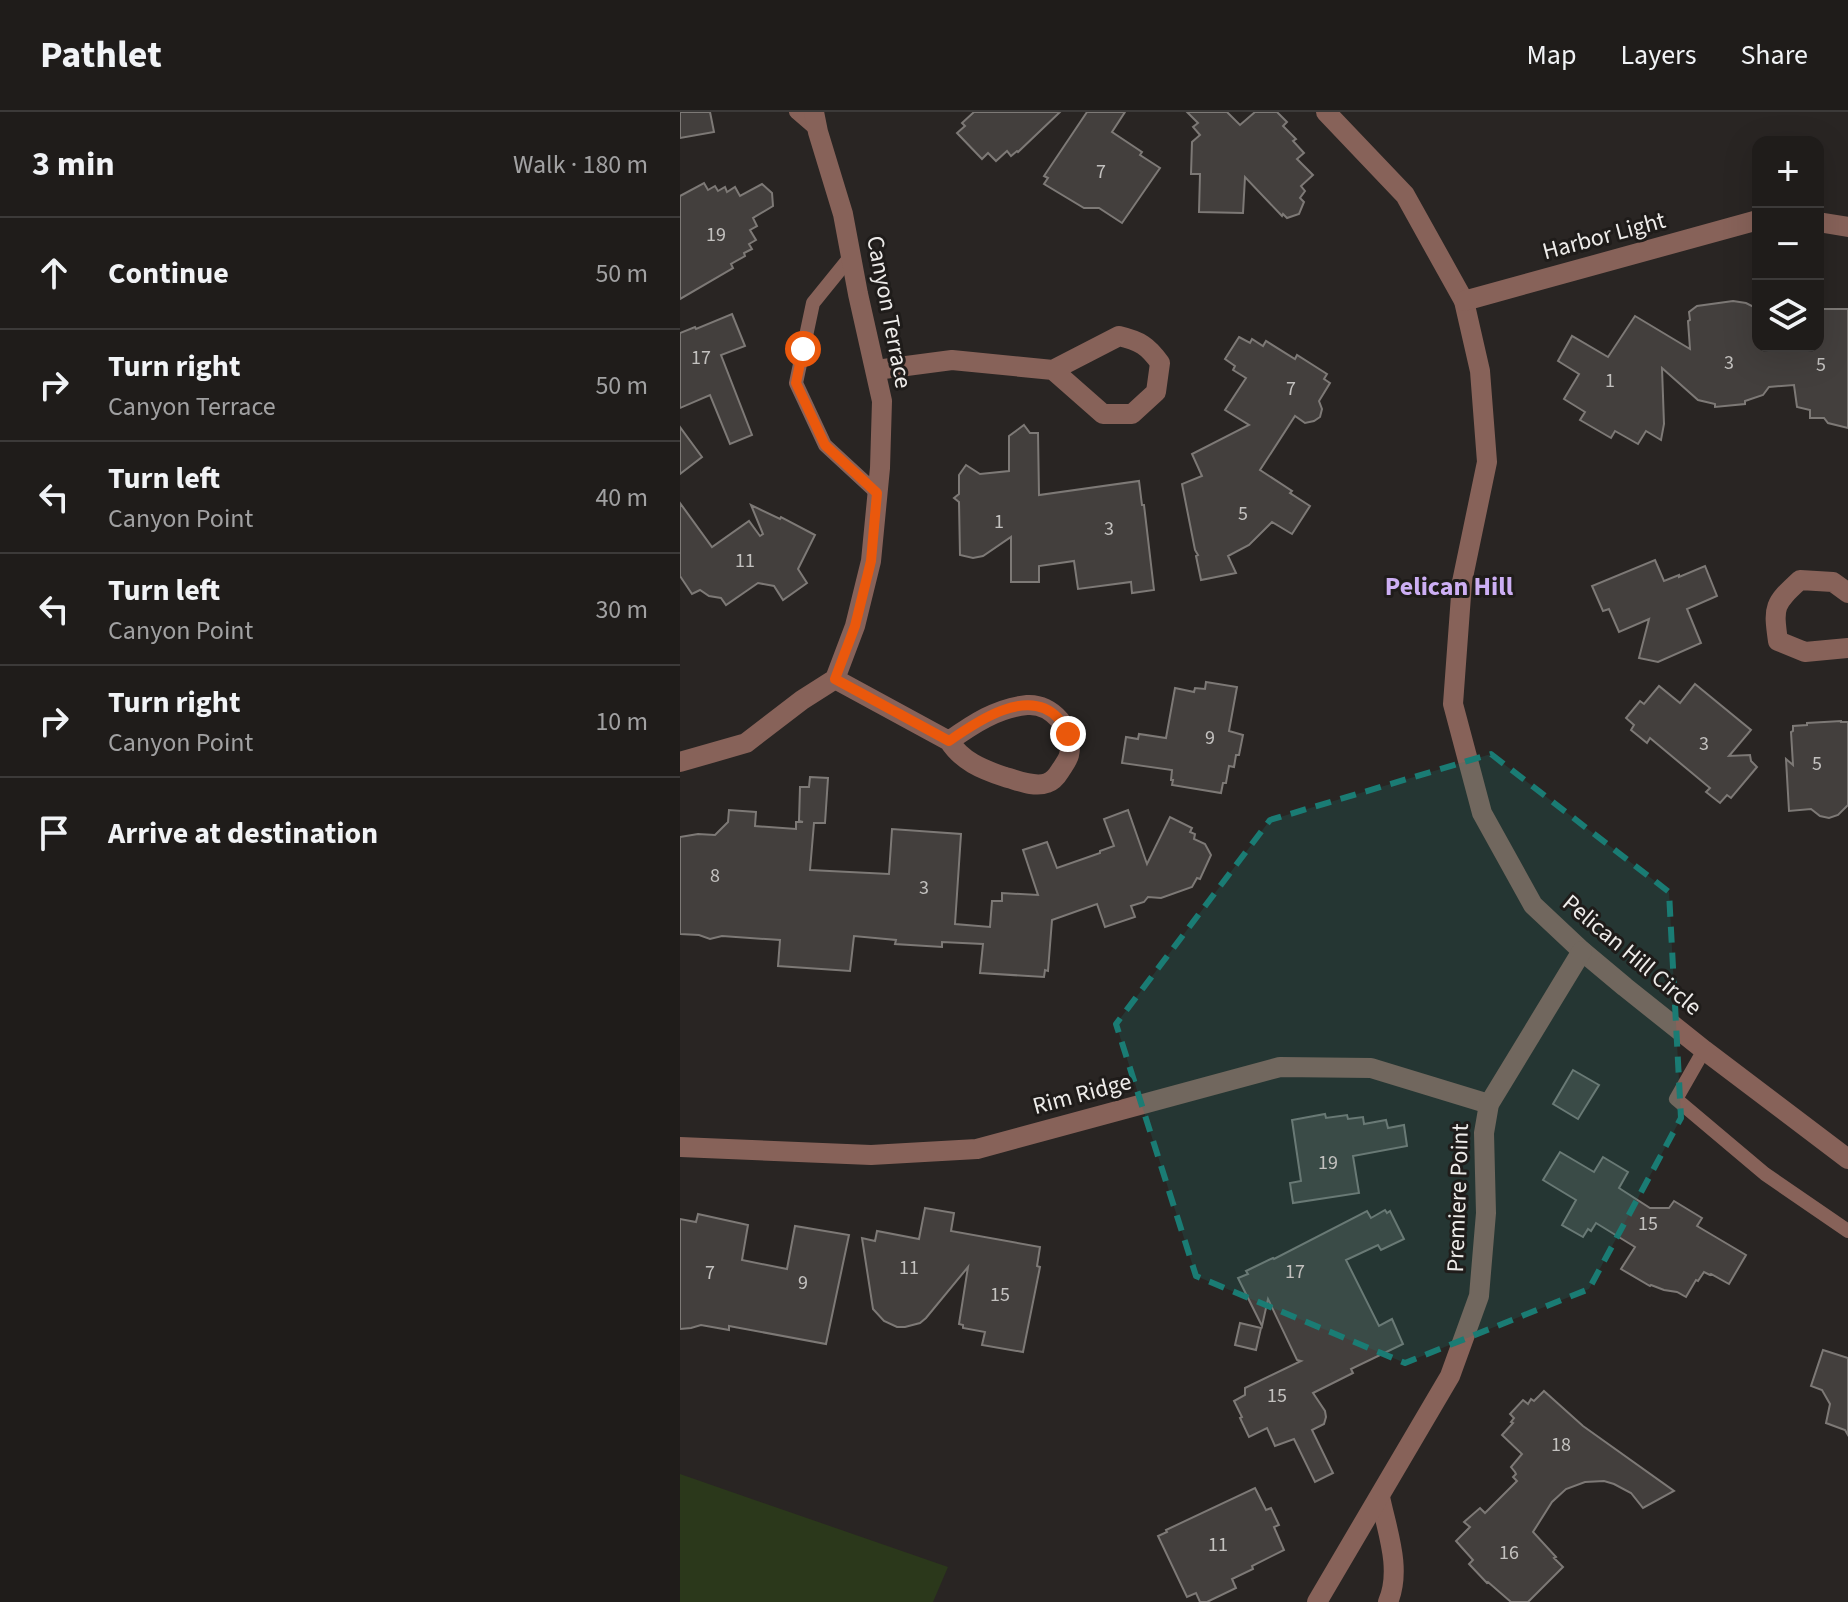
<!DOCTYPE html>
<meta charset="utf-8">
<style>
:root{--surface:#1f1c1a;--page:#2c2927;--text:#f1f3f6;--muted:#a1a1a2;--line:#3c3a39}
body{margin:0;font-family:"Source Sans 3",sans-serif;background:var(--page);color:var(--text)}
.controls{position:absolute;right:24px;top:24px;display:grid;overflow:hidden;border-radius:16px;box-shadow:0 8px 32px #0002}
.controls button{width:72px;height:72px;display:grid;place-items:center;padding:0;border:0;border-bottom:2px solid var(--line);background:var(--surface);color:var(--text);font:40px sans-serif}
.stop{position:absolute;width:24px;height:24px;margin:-18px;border:6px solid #ea580c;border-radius:50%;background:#fff}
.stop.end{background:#ea580c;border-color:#fff;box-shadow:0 2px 8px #0008}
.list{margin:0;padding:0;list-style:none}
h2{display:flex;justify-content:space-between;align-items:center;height:104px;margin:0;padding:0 32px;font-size:34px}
h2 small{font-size:26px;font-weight:400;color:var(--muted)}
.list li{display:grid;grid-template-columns:52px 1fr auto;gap:24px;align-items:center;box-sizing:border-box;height:112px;padding:0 32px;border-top:2px solid var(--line)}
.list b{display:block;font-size:30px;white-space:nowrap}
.list p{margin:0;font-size:26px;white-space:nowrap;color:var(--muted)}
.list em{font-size:26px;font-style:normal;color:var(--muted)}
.icon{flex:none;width:44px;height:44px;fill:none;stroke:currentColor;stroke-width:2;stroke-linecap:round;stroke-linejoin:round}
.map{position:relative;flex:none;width:1168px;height:1490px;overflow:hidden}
header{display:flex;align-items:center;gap:48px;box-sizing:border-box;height:112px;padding:0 40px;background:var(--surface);border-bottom:2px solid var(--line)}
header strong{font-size:38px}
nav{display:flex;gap:44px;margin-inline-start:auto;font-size:28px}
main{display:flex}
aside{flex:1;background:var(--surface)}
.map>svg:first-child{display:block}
.green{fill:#2b381b}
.building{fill:#433f3d;stroke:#7d7976;stroke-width:2}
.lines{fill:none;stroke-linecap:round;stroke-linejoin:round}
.service{stroke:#876259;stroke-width:14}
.minor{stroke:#876259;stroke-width:20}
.route{stroke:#ea580c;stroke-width:10}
.marked{fill:#1a7c74;fill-opacity:0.2;stroke:#1a7c74;stroke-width:6;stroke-dasharray:16 10;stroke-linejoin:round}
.labels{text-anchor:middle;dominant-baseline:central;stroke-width:6;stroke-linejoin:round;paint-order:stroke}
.number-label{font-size:20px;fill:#c3c1bf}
.street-label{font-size:24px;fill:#eeecea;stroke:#1f1c1a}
.neighbourhood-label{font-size:26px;font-weight:bold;fill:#cdaff4;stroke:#1f1c1a}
</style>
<header>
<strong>Pathlet</strong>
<nav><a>Map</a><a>Layers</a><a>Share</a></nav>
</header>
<main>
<aside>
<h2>3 min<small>Walk · 180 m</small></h2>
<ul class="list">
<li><svg class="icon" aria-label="ahead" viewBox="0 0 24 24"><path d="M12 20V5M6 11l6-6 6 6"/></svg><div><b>Continue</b></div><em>50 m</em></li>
<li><svg class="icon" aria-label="right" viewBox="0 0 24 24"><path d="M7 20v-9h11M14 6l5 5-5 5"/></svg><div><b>Turn right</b><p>Canyon Terrace</p></div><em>50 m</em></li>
<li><svg class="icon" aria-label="left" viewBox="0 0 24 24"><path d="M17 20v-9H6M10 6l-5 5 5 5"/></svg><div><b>Turn left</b><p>Canyon Point</p></div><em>40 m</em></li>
<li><svg class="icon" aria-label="left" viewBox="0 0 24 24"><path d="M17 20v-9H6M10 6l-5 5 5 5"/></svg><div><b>Turn left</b><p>Canyon Point</p></div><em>30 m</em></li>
<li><svg class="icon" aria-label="right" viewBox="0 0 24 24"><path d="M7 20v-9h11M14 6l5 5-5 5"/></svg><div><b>Turn right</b><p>Canyon Point</p></div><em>10 m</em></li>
<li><svg class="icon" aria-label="arrive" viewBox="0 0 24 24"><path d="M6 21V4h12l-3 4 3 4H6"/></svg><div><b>Arrive at destination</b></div></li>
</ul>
</aside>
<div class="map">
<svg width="1168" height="1490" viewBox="0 0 1168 1490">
<rect width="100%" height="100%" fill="#292523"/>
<!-- green -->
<path class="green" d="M0,1362l268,93 -15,35h-253z"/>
<!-- building -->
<g class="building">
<path d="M0,0h30l4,20 -34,6z"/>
<path d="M294,0h86l-42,40 -1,-1 -6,5 -4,-5 -11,10 -8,-8 -6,6 -25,-26 8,-7 -3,-3z"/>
<path d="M407,0h38l-13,20 30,20 -2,3 20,13 -38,55 -23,-15h-15l-40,-24 4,-6 -4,-2z"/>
<path d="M507,0h40l13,13 15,-13h22l10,10 -4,4 13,13 -3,2 11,12 -7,6 16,16 -12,11 4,5 -5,7 4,4 -5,12 -12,4 -4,-4 -1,2 -37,-39 -2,36 -44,-1 1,-38h-9l1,-32 8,-7 -7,-8 5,-4z"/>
<path d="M24,71l4,7 7,-4 3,5 7,-4 2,5 8,-5 5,9 22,-12 10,9 1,13 -20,12 4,8 -7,4 6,10 -7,4 3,5 -8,4 1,3 -14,8 2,4 -53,31v-103z"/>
<path d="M1053,189l13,2 10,5v7h2v31h60v-37h30v119l-20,-5 -4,-5h-14v-8l-13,-3 -3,-22 -25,2 -6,8 -18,6v3l-30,3v-3l-17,-4 -36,-32 2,56 -3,16 -15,-9 -8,13 -23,-13 -4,7 -31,-18 5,-8 -21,-13 15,-25 -21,-13 14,-25 36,21 27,-41 55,33 -2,-28 2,-1 -1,-8 8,-6z"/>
<path d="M52,202l13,32 -24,9 31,80 -22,9 -20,-49 -30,13v-75l15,-6 1,2z"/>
<path d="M559,225l11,6 2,-4 11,7 3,-5 29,18 2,-4 30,19 -3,5 6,4 -11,18 3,8 -2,8 -6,4 -9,2 -10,-7 -35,54 32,21 -2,2 20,13 -18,28 -20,-12 -23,23 -21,11 8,17 -35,7 -5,-24 2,-1 -3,-5 -13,-66 20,-8 -10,-22 57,-29 -24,-15 21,-32 -13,-8 2,-4 -10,-7z"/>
<path d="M344,313l6,8h8l1,62 100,-14 3,24h2l10,85 -22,3 -1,-11 -53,7 -4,-28 -35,5v16h-28v-45l-28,19 -10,2 -13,-3 -1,-53 -5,-4 5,-4v-19l7,-10 14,9 29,-3v-35z"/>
<path d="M0,315l22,30 -22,17z"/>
<path d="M0,391l32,44 37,-26 11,15 3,-2 -12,-29 29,14 1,-2 34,18 -17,34 9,14 -24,17 -9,-14 -16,-3 -32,22 -5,-7 -12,-2 -9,-6 -8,4 -12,-18z"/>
<path d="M975,448l9,21 15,-6v2l26,-11 12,30 -30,13 14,34 -43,19 -19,-4 10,-39 -30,13 -10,-23 -6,2 -11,-25z"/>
<path d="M526,570l31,5 -8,44 14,4 -4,20h-3l-2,12 -5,-1 -3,17h-3l-2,10 -49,-8 1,-5h-2l1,-10 -50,-7 4,-26 12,2 1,-5 27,4 9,-50 19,4 1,-4 10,1z"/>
<path d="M1015,572l56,46 -22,26 21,-1 1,6 6,6 -26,31 -4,-3 -7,8 -14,-11 4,-4 -60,-50 -3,5 -16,-13 3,-5 -8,-7 14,-17 4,3 15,-18 21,17z"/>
<path d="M1161,609v1h7v83l-10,10 -9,3 -9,-2 -9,-7 -22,2 -3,-52 7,6 -2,-33 2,-1v-5l14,-1v-2z"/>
<path d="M130,665l18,1 -3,45h-11l-4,47 79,4 3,-45 69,5 -6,90 35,3 2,-26h10v-8l36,2 -15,-45 24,-8 10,26 43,-15v-2l14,-5 -10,-27 24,-9 19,54 23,-47 22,11 -2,4 5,2 -1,5 11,5 6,11 -11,24 -3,-1 -5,9 -31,11 -13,-1 -4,5 -13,4 4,11 -30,10 -8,-23 -45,16 -4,51 -3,-1 -1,7 -64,-4 3,-29 -41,-2v5l-47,-3 1,-4 -42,-4 -4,35 -72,-5 2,-26 -58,-4 -12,3 -11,-4 -19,-1v-97l18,-3 17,1 13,-13 1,-12 27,2 -1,14 41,3v-7h7l-4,-1 1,-34h9z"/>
<path d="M893,958l26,15 -21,34 -25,-15z"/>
<path d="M645,1002l1,4 21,-3 1,4 15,-2 1,7 22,-4 2,8 16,-3 3,21 -54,10 6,37 -66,10 -3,-20 11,-2 -9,-61z"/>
<path d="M880,1040l34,20 9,-15 25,15 -9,16 31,20h19l5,-7 28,17 -5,8 49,29 -17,29 -18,-10 -1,1 -6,-3 -6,9 -2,-1 -10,17 -9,-5 -13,-2 -13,-5 -1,1 -29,-17 14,-22 -39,-24 -5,8 -3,-2 -5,8 -21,-12 14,-25 -33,-20z"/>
<path d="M245,1096l29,5 -3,18 89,16 -3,19 3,1 -17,85 -41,-7 3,-13 -22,-4v-3l-4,-1 9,-57 -42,51 -6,5 -15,4h-8l-13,-6 -11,-12 -11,-71 13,3 2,-10 42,8z"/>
<path d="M705,1098l2,3 3,-2 14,28 -23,11 -3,-5 -32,15 33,66 13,-7 11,25 -52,25 2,4 -40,20 12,18 1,6 -2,7 -12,6 21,43 -18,9 -21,-43 -19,7 -8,-18 -18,9 -9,-19 2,-1 -8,-16 11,-6v-7l56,-27 -4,-1 -29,-61 -6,27 -24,-48 10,-4 -2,-3 27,-13 1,1 93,-48 4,7z"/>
<path d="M18,1102l50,11 -6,35 45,9 8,-43 54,9 -23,109 -97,-18v4l-28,-5 -10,3 -11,1v-110l16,3z"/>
<path d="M560,1211l21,5 -5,22 -21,-5z"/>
<path d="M1143,1238l25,8v77l-3,-5 -19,-7 4,-19 -8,-14 -11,-4z"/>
<path d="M864,1279l39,35 91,65 -31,17 -12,-15 -17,-9 -10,-3 -19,1 -19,7 -14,13 -19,30 23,25 -2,1 9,9 -35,35h-17l-23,-20 -1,1 -18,-19 4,-4 -17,-19 14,-14 -6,-5 16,-14 5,5 32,-32 -4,-4 3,-3 -1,-2 -4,-5 11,-13 -20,-19 11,-12 -2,-1 3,-4 -4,-4 13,-14 5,4 3,-5 3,2z"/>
<path d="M575,1376l11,22 5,-2 8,17 -5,2 10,23 -32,16 1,3 -21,10 4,9 -29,14h-7l-4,-9 -9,4 -29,-61 9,-4 -1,-2z"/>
</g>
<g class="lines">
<!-- service -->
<g class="service">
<path d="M116,0l22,19"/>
<path d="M171,144l-38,47 -17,80 29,62 52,48"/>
<path d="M1024,938l-28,49 89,75 83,57"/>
</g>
<!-- minor -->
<g class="minor">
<path d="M646,0l79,83 59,106 16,70 7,91 -25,120 -9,122 29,109 51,92 49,46 43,36 79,63 144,109"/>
<path d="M1138,110l30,5"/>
<path d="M784,189l294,-81"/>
<path d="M196,258l76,-10 101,10 66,-34c21,5 29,10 41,27l-4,29 -24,22h-29l-50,-44"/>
<path d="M1168,481l-15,-11 -33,-2c-26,24 -27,26 -22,61l27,11 43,-4"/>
<path d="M155,567l114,62c13,20 32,28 56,36 12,3 29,11 42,6 6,-2 10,-7 13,-12 3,-5 8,-11 9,-16 6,-25 -17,-52 -42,-50 -30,3 -54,19 -78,36"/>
<path d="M0,650l66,-19 56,-43 33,-21 20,-53 16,-65 9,-93 2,-67 -24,-107 -15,-80 -25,-82 -4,-20"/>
<path d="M0,1035l191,8 106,-6 303,-82 91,1 118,36"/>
<path d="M700,1385c7,34 22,72 8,105"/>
<path d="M637,1490l133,-226 29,-80 7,-83 -2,-80 5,-29 93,-153"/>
</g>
</g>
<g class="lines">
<!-- route -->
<path class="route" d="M123,237l-7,34 29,62 52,48 -6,68 -16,65 -20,53 114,62c27,-19 79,-55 109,-23 4,4 7,11 10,16"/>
</g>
<!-- marked area -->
<path class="marked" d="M811,642l178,138 12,226 -92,171 -184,74 -209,-87 -80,-252 154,-204z"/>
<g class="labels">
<!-- number labels -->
<g class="number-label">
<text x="421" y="60">7</text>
<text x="36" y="123">19</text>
<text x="21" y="246">17</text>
<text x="1049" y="251">3</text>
<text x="1141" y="253">5</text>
<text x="930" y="269">1</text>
<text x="611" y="277">7</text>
<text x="563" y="402">5</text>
<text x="319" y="410">1</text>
<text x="429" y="417">3</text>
<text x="65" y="449">11</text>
<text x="530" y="626">9</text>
<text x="1024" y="632">3</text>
<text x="1137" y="652">5</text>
<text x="35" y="764">8</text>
<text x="244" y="776">3</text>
<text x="648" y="1051">19</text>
<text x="968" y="1112">15</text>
<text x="229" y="1156">11</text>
<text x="615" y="1160">17</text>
<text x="30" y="1161">7</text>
<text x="123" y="1171">9</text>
<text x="320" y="1183">15</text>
<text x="597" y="1284">15</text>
<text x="881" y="1333">18</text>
<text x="538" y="1433">11</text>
<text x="829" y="1441">16</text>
</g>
<!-- street labels -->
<g class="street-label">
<text transform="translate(924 124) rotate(-15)">Harbor Light</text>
<text transform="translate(209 200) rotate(79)">Canyon Terrace</text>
<text transform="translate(952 843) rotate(40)">Pelican Hill Circle</text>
<text transform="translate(402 982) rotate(-15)">Rim Ridge</text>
<text transform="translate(778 1086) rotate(-88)">Premiere Point</text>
</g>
<!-- neighbourhood labels -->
<g class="neighbourhood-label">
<text x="769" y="474">Pelican Hill</text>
</g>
</g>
</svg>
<div class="controls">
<button>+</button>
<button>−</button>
<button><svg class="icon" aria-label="layers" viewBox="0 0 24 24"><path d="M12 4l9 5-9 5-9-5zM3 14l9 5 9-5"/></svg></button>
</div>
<div class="stop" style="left:123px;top:237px"></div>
<div class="stop end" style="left:388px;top:622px"></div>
</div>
</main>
